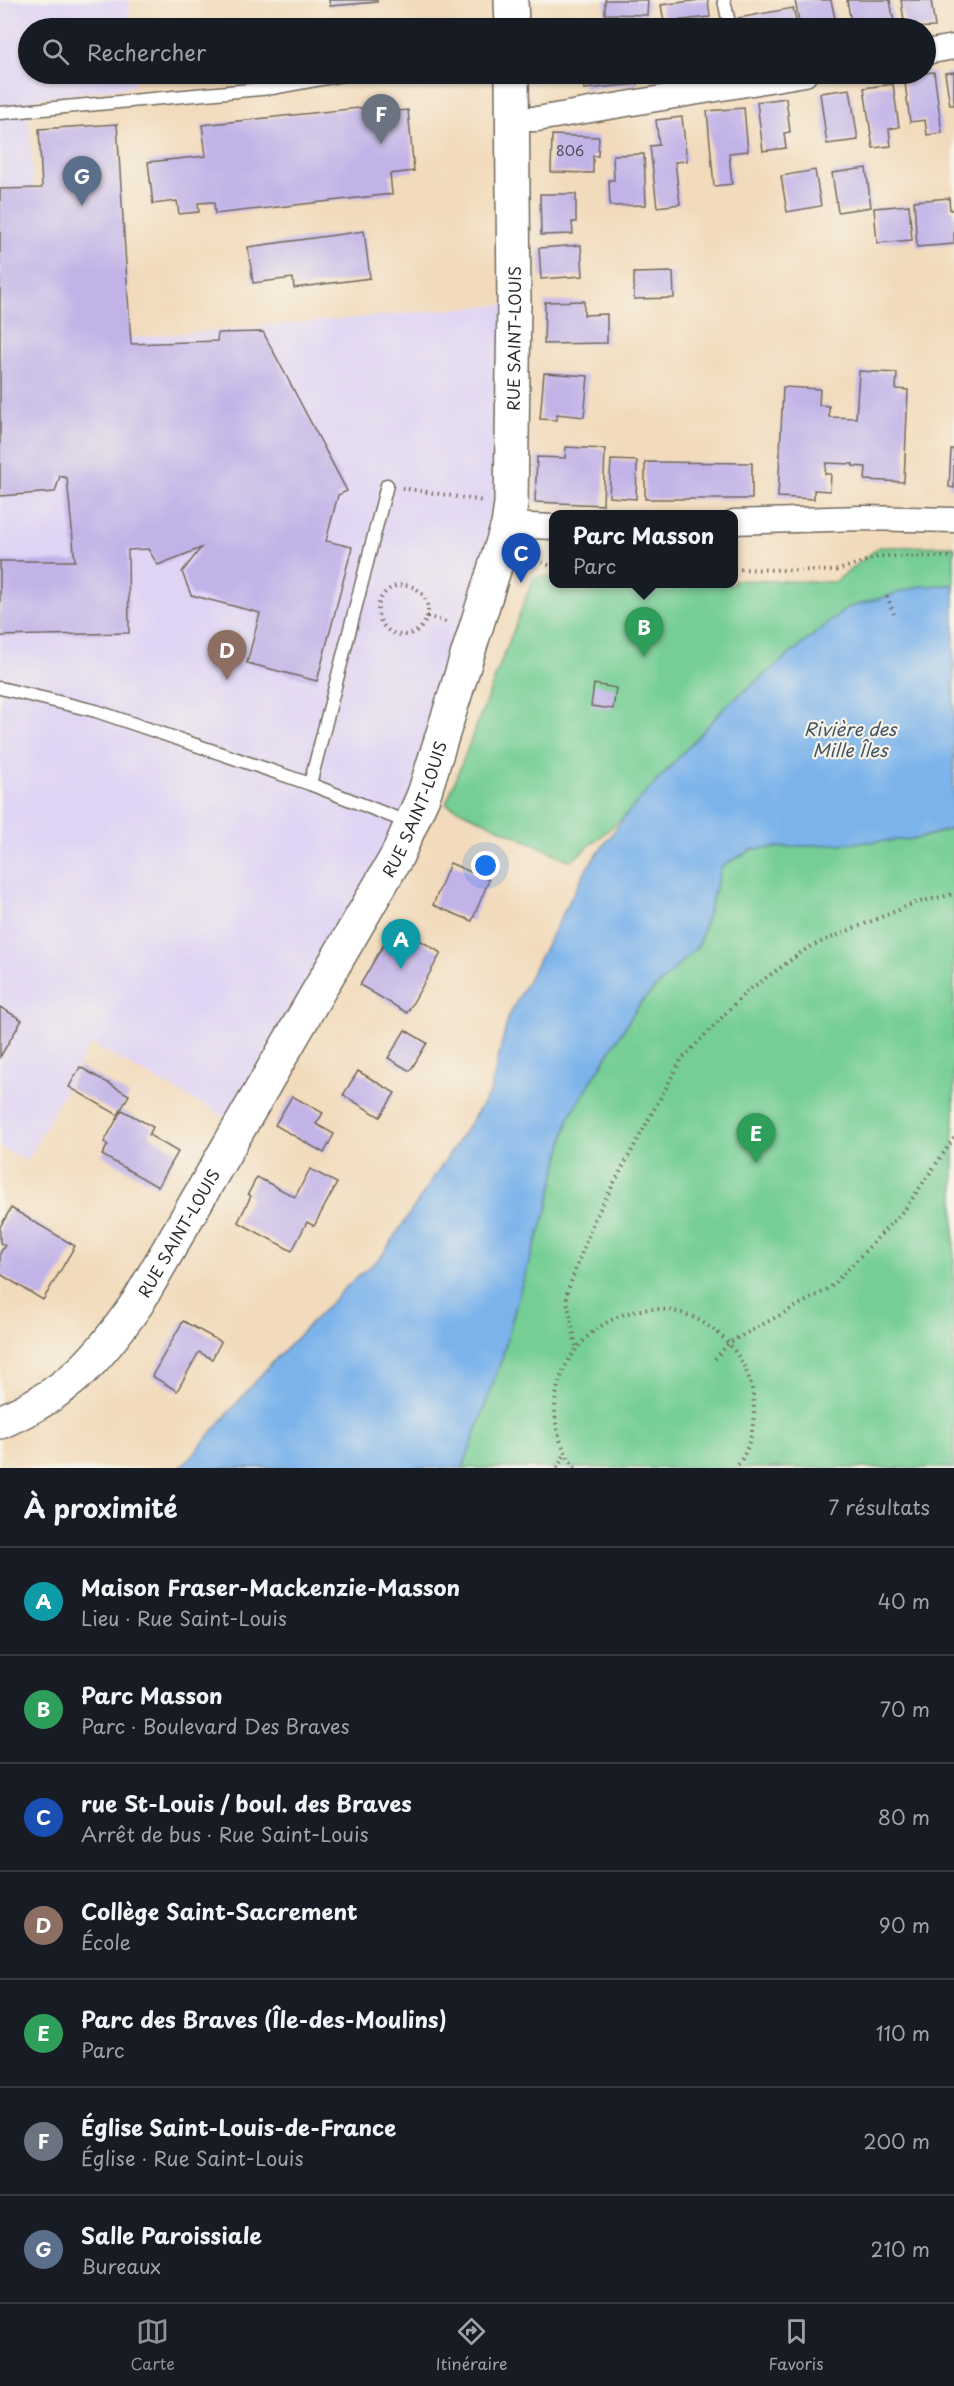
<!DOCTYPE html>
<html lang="fr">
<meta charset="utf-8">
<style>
:root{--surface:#171b24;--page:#20242c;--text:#f1f3f6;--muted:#9ea1a6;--line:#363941;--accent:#8c9099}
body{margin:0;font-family:"Playpen Sans",sans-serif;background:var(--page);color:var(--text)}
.you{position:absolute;left:486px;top:866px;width:21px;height:21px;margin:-15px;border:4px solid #fff;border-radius:50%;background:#1a73e8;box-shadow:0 0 0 9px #1a73e833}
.badge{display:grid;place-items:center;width:39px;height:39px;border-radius:50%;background:var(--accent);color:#fff;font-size:20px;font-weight:700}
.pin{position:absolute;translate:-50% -50px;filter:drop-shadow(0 2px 3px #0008)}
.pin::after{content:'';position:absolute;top:32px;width:21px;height:18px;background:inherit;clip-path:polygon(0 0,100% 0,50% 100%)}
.popup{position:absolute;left:549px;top:510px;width:189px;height:78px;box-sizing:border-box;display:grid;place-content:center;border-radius:12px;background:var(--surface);filter:drop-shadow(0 2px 4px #0005);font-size:20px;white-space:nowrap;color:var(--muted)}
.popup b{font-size:22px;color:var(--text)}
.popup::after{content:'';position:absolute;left:50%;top:100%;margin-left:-12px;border:12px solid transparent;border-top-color:var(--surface)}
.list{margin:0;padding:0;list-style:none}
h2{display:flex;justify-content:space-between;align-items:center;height:78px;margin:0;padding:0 24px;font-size:26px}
h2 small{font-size:20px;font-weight:400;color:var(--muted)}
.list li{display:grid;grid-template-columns:39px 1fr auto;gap:18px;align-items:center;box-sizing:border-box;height:108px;padding:0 24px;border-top:2px solid var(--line)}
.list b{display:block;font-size:22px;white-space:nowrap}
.list p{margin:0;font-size:20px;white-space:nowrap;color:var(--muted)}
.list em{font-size:20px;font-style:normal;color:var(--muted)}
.icon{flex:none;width:33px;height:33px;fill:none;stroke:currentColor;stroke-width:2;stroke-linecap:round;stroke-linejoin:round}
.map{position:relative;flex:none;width:954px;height:1468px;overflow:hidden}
.search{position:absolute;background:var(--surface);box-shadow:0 2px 4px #0004;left:18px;right:18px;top:18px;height:66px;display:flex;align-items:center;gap:15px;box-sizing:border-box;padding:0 21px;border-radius:33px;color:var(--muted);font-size:22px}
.sheet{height:834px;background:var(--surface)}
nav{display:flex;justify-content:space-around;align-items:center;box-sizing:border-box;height:84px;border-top:2px solid var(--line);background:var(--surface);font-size:16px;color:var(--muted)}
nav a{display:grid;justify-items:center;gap:3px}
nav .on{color:var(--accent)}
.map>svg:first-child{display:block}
.built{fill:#e0d4f4}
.green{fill:#74ce95;stroke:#507c60;stroke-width:1.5}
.water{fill:#7bb3eb;stroke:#536f8b;stroke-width:1.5}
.building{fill:#c1b2e8}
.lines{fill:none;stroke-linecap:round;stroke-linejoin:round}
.lane-casing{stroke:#71695e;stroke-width:15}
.street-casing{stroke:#71695e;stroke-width:27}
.secondary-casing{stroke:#71695e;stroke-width:36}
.path{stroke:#71695e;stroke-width:4;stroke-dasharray:1.5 4.5;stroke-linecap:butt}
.lane{stroke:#fff;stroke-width:12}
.street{stroke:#fff;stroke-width:24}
.secondary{stroke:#fff;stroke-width:33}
.labels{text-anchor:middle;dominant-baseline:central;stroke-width:4.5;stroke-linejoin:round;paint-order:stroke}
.number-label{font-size:14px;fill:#504d5a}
.street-label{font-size:16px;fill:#2b2b2b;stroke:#f7f3e8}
.water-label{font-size:18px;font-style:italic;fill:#435465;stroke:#f7f3e8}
</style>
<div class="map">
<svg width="954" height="1468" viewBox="0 0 954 1468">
<rect width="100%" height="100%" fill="#f7f3e8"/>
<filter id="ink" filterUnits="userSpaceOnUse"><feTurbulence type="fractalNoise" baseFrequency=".0167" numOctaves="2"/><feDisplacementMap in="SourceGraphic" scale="12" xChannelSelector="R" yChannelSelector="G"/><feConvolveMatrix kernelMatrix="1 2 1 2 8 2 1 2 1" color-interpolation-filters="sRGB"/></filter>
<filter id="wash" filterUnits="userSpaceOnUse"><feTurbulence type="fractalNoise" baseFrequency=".008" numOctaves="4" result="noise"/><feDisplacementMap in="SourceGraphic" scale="24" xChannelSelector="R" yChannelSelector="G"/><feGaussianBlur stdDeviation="1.35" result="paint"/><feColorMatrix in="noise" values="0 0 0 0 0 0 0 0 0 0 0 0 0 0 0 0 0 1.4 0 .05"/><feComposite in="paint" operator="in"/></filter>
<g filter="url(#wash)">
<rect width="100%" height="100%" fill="#f2dbbc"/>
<!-- built -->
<path class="built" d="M0,0h129l2,28h-103v46h106l1,12 -107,14 15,246 468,-42 -4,217 -103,299 -168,303 -146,-79 -63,117 -27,-14z"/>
<!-- green -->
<g class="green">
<path d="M954,546v39l-33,1 -74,22 -122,99 -100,109 -54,45 -125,-57 88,-227h20v7h180v-4l101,2 44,-35z"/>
<path d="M954,828v640h-491l39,-110 18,-68 27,-80 22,-93 71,-114 58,-57 24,-80 31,-17 163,-10z"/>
</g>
<!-- water -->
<path class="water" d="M954,585v243l-38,11 -163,10 -31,17 -24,80 -58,57 -71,114 -22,93 -27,80 -18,68 -39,110h-285l10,-8 79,-92 81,-83 33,-28 109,-164 18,-75 79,-150 38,-52 100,-109 122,-99 74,-22z"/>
<g id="blocks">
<!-- building -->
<g class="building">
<path d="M329,0h48v2l-47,4z"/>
<path d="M605,0h43l-1,15 -42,-1z"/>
<path d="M700,0h8l2,17 -46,5 -3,-17z"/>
<path d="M795,0h36l6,28h-37z"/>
<path d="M847,0h43l5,28h-43z"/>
<path d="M901,0h30l4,27 -30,1z"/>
<path d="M793,8l5,20h-58l-2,-10z"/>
<path d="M934,72l8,61 -15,2 -2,-15 -15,2 -6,-47z"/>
<path d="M954,72v33h-4l-5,-32z"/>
<path d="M582,74h55l1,10 -54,5z"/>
<path d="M893,84l6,43 -10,2 2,17 -18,2 -9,-60z"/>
<path d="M850,89l8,51 -31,4 -7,-51z"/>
<path d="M786,98l4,34 -6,1 2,15 -23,3 -6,-49z"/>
<path d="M377,106l1,7 30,-3 6,61 -24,3 2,20 -177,20 -1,-12 -16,1 1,9 -20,2 -2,-13 -24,3 -5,-42 58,-6 -4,-31z"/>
<path d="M744,108l4,43 -19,2 3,31 -18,2 -7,-75z"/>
<path d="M682,117l5,44 -12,1 5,42 -23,3 -7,-61 9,-1 -3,-25z"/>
<path d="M117,124l14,220 86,-3 1,-8 45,-1 84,159 -9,4 -12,46 26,6 -35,134 -70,-18 13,-50 -69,-18 -9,-23 19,-24 -43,17 -10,-16 -20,1 1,83 -129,3v-75h75l-8,-83 -7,-2 -5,16 -55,4v-307l42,-1 -3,-59z"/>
<path d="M552,135l47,2 -1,19h-5v17l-42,-1z"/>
<path d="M644,154l2,51 -36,1 -1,-26h5l-1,-25z"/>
<path d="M866,168l5,39 -33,5 -6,-39z"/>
<path d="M815,170l6,36 -34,6 -6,-36z"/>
<path d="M540,194h36v28h-4l1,12 -32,1z"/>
<path d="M949,198l1,12h4v34l-37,3 -3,-46z"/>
<path d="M909,205l3,35 -35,3 -3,-35z"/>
<path d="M364,231l6,47 -76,10 -1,-10 -40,5 -5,-36z"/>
<path d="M581,245l2,31 -42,3 -2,-31z"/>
<path d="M673,272l1,26 -40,1v-26z"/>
<path d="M584,301v14l23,-1v29l-63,1 1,-42z"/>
<path d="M859,371l38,2 -1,16 12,1 -4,92 -39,-2 1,-13 -13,-1v-2l-27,-1 -1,11h6l-1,17 -16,-1v9l-36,-2 5,-110 37,2 -1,16 10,1v11l27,1z"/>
<path d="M544,373l44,3 -4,41 -27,-3v6l-17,-1z"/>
<path d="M566,447l39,2 -2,56 -68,-3 2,-45 28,1z"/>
<path d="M951,449h3v39l-5,-1z"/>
<path d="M611,460l26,1 -1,38 -27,-2z"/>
<path d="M645,462l107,1v36h-107z"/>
<path d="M594,684l22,4 -3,21 -22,-3z"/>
<path d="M450,863l39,17 -17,41 -39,-16z"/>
<path d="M395,925l46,28 -34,60 -47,-28z"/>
<path d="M0,1007l22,13 -22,37z"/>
<path d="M405,1030l22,13 -17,28 -22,-13z"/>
<path d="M80,1067l49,28 -11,20 -49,-28z"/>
<path d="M358,1071l37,22 -15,24 -37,-22z"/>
<path d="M292,1096l31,17 -7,11 18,10 -10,19 -49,-28z"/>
<path d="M122,1110l31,17 -4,8 29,17 -20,35 -56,-32 6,-10 -4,-3z"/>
<path d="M310,1169l27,14 -23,43 -7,-4 -15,29 -54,-29 13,-26 -3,-2 9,-17 38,20z"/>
<path d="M11,1208l64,38 -32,54 -43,-26v-21l5,-8 -5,-2v-16z"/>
<path d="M183,1321l38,21 -9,17 -13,-7 -22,39 -25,-15z"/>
</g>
</g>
</g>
<g filter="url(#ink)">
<use href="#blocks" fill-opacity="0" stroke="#71695e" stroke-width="1.5"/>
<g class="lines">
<defs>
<g id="lane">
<path d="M724,0l6,28"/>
<path d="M0,113l272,-25 76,-14"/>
<path d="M0,688l96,23 214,73 99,39"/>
<path d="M310,784l77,-299"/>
</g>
<g id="street">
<path d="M926,52l28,-5"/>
<path d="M513,119h24l268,-45"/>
<path d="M734,522l128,-4 92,2"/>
<path d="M508,525l46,2"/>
</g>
<g id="secondary">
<path d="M511,0l1,28"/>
<path id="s1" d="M0,1422c68,-29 97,-61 138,-120l259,-446 27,-62 84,-269 3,-21 3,-200 -2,-230"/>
</g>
</defs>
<!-- lane casing -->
<use href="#lane" class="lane-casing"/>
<!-- street casing -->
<use href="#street" class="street-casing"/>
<!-- secondary casing -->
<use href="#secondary" class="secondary-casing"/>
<!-- path -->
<g class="path">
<path d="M402,488l82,13"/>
<path d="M529,551l8,10 17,6"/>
<path d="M734,569l101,2 46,-15 73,1"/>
<circle cx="403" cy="610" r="25"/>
<path d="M887,596l7,18"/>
<path d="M427,616l22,7"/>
<path d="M576,1346l-10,-51 28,-75 87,-160 64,-67 64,-46 106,-44 39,-9"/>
<path d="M715,1359l15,-17 100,-54 75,-79 49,-71"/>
<path d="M557,1468l8,-14"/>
<path d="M575,1468c-67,-91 48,-207 139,-138 20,15 35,39 39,64 3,24 -1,56 -18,74"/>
</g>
<!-- lane -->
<use href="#lane" class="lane"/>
<!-- street -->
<use href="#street" class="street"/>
<!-- secondary -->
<use href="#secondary" class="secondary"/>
</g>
</g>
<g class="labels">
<!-- number labels -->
<g class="number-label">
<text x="570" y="150">806</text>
</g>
<!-- street labels -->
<g class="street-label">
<text stroke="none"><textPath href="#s1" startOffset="1238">RUE SAINT-LOUIS</textPath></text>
<text stroke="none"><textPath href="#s1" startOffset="752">RUE SAINT-LOUIS</textPath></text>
<text stroke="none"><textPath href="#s1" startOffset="266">RUE SAINT-LOUIS</textPath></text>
</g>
<!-- water labels -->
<g class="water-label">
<text x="850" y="728">Rivière des<tspan x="850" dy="21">Mille Îles</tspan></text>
</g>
</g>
</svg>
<div class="you"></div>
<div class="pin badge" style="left:401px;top:969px;background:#0f9aa8">A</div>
<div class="pin badge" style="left:644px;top:657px;background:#2e9e5b">B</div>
<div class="popup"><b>Parc Masson</b>Parc</div>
<div class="pin badge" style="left:521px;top:583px;background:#1a4fb4">C</div>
<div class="pin badge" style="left:227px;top:680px;background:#8d6e63">D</div>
<div class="pin badge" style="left:756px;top:1163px;background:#2e9e5b">E</div>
<div class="pin badge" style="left:381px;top:144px;background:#6b7280">F</div>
<div class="pin badge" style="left:82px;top:206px;background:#5c6f8a">G</div>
<div class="search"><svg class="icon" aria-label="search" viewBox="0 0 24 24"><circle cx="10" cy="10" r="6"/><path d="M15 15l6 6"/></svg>Rechercher</div>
</div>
<section class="sheet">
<h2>À proximité<small>7 résultats</small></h2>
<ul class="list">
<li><span class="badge" style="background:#0f9aa8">A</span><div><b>Maison Fraser-Mackenzie-Masson</b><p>Lieu · Rue Saint-Louis</p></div><em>40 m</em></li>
<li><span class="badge" style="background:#2e9e5b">B</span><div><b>Parc Masson</b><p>Parc · Boulevard Des Braves</p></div><em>70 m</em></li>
<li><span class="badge" style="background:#1a4fb4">C</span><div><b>rue St-Louis / boul. des Braves</b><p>Arrêt de bus · Rue Saint-Louis</p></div><em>80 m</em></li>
<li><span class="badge" style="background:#8d6e63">D</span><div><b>Collège Saint-Sacrement</b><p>École</p></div><em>90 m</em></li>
<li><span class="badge" style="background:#2e9e5b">E</span><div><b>Parc des Braves (Île-des-Moulins)</b><p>Parc</p></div><em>110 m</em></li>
<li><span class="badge" style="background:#6b7280">F</span><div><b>Église Saint-Louis-de-France</b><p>Église · Rue Saint-Louis</p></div><em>200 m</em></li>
<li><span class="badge" style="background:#5c6f8a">G</span><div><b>Salle Paroissiale</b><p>Bureaux</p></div><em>210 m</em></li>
</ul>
</section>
<nav>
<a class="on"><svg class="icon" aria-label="map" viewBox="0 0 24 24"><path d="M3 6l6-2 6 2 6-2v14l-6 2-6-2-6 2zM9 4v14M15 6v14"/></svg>Carte</a>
<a><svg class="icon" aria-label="directions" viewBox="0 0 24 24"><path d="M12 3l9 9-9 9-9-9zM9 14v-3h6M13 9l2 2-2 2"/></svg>Itinéraire</a>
<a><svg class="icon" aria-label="saved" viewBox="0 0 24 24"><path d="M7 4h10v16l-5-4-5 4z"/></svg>Favoris</a>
</nav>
